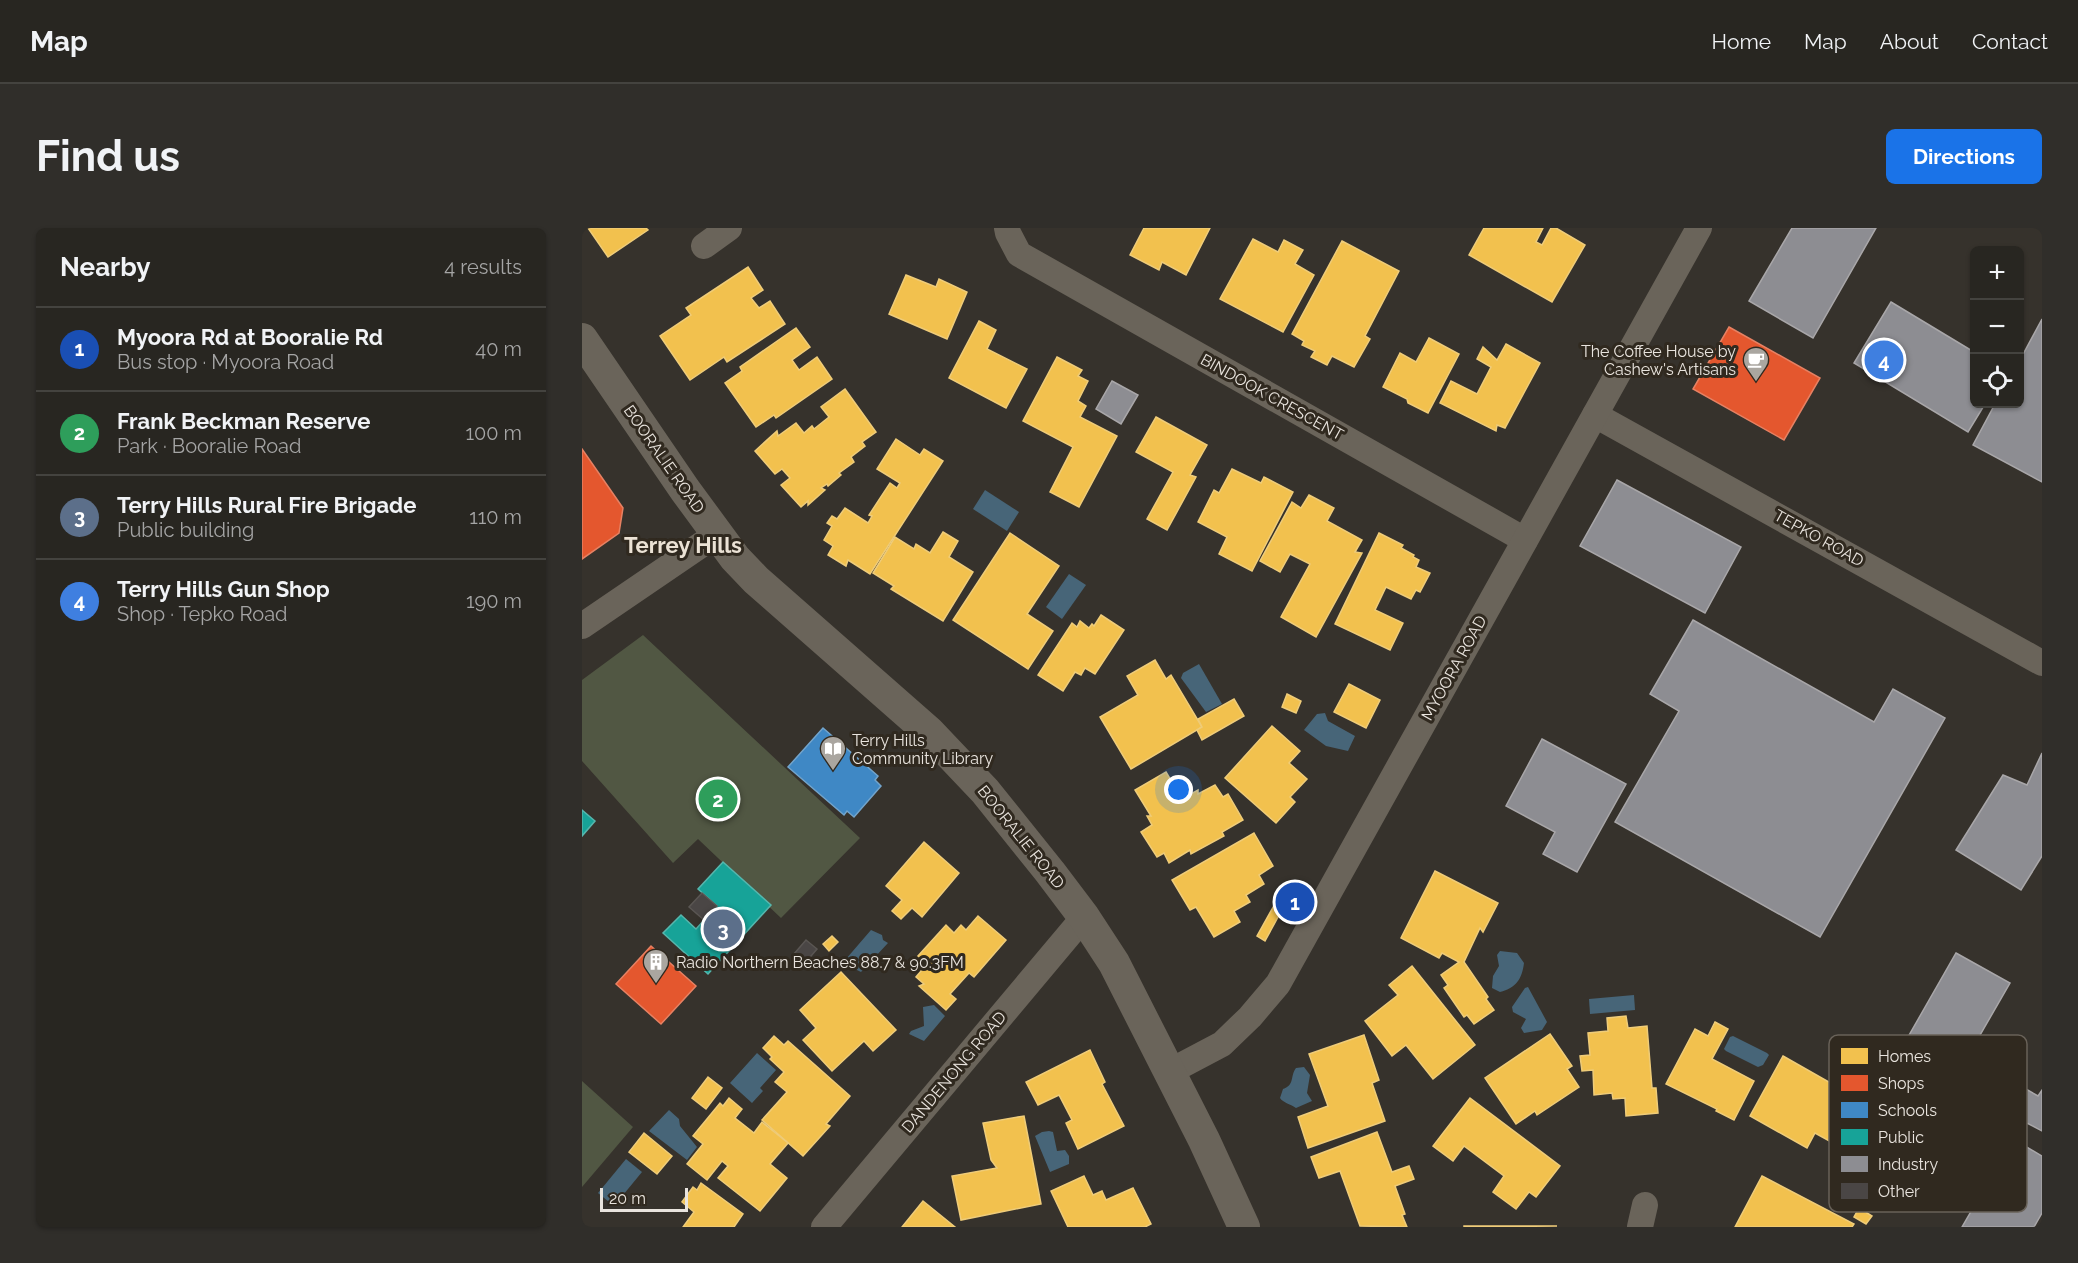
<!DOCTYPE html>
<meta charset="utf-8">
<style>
:root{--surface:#282621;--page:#302e2a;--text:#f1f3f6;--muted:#a5a5a5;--line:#44433f;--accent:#1a73e8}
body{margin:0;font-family:Raleway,sans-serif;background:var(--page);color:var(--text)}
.controls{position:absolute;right:18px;top:18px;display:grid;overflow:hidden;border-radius:9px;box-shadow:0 2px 4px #0004}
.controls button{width:54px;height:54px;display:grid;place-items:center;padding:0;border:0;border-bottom:2px solid var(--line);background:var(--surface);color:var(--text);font:30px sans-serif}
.scale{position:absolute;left:18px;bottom:15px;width:88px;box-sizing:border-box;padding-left:6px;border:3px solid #e9e4de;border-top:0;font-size:16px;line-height:21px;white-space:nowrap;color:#e9e4de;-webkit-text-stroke:4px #30291f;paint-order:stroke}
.you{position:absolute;left:597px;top:562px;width:21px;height:21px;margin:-15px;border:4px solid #fff;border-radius:50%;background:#1a73e8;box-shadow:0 0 0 9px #1a73e833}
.badge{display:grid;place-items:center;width:39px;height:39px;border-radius:50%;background:var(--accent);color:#fff;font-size:20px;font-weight:700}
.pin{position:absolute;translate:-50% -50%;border:3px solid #fff;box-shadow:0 2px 6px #0006}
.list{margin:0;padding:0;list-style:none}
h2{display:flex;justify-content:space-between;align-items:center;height:78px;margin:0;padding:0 24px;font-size:26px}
h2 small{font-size:20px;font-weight:400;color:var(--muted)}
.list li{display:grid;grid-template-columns:39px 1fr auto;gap:18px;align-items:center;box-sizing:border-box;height:84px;padding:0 24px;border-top:2px solid var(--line)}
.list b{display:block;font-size:22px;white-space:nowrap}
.list p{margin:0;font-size:20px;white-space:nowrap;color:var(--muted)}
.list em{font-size:20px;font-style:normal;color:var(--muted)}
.icon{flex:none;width:33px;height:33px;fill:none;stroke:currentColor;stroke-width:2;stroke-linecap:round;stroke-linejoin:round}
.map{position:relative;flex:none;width:1460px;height:999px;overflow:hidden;border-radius:9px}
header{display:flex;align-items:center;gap:36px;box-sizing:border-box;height:84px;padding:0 30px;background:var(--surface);border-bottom:2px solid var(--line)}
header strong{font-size:28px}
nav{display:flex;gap:33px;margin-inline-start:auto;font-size:21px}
.intro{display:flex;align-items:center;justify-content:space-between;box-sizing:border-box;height:144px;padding:0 36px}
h1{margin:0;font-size:42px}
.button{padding:15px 27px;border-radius:9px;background:var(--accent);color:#fff;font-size:21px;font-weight:700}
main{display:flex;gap:36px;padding:0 36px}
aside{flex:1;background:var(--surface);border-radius:9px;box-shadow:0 2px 4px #0004}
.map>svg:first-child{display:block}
.green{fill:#515743}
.water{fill:#476578}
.homes{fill:#f2c14e;stroke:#efcc79;stroke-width:1.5}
.shops{fill:#e4572e;stroke:#e68163;stroke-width:1.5}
.schools{fill:#3f88c5;stroke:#72a4cc;stroke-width:1.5}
.public{fill:#17a398;stroke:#56b6ad;stroke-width:1.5}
.industry{fill:#8d8d92;stroke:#a9a7a9;stroke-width:1.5}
.building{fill:#4a4645;stroke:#5a5653;stroke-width:1.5}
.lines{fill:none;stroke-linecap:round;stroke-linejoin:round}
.minor{stroke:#6a645a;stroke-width:26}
.tertiary{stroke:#6a645a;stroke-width:32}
.labels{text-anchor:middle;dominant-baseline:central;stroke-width:6;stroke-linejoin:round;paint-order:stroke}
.poi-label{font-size:16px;fill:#e9e4de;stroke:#30291f;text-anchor:start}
.street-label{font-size:16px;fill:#e9e4de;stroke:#30291f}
.district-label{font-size:22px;font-weight:bold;fill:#ebe2d5;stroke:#30291f}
.key{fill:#30291f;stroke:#686158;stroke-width:1.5}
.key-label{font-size:16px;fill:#e9e4de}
</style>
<header>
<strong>Map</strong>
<nav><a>Home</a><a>Map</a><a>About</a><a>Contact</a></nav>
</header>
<div class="intro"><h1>Find us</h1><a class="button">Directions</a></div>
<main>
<aside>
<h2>Nearby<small>4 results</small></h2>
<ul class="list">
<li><span class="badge" style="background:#1a4fb4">1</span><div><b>Myoora Rd at Booralie Rd</b><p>Bus stop · Myoora Road</p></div><em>40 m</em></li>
<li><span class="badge" style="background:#2e9e5b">2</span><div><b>Frank Beckman Reserve</b><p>Park · Booralie Road</p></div><em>100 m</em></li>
<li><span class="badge" style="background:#5c6f8a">3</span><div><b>Terry Hills Rural Fire Brigade</b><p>Public building</p></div><em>110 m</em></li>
<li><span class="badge" style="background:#3f7fe0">4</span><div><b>Terry Hills Gun Shop</b><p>Shop · Tepko Road</p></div><em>190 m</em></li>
</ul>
</aside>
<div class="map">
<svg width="1460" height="999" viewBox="0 0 1460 999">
<rect width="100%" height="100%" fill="#36322c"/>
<!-- green -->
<g class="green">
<path d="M61,407l217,203 -79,80 -83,-79 -25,24 -91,-102v-81z"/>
<path d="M0,853l51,46 -51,60z"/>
</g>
<!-- water -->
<g class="water">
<path d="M403,262l34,22 -12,19 -34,-22z"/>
<path d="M487,346l17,11 -24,34 -16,-12z"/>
<path d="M617,436l23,40 -16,8 -25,-34 2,-5z"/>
<path d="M743,485l3,8 27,15 -7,15 -22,-5 -22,-16 13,-16z"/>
<path d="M289,702l11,5 1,5 5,3 -27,29 -10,-5 -5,-8z"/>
<path d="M918,723l17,2 7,10c-2,16 -8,25 -24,29l-8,-4 1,-12 6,-10 -2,-11z"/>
<path d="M946,759l19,35 -5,8 -18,3 -3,-5 5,-9 -13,-7 -1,-5 13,-19z"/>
<path d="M1052,767l1,15 -45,4 -1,-15z"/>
<path d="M352,777l11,11 -21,25 -15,-7 2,-3 13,-5 -1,-19z"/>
<path d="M1151,808l34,17 2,2 -6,10 -5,2 -32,-16 -2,-2 6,-12z"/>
<path d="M175,825l19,17 -16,18 3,3 -11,12 -22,-20z"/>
<path d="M722,839l6,8 -3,18 5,8 -16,7c-5,-4 -13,-5 -16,-10l3,-9c12,-4 7,-13 13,-21z"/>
<path d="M87,882l10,9 1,7 17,21 -10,13 -38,-29z"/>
<path d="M467,903l4,1 4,19 8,-1 4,6v8l-19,8 -15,-36 7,-4z"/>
<path d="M44,931l16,13 -28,34 -16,-13z"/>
</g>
<!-- homes -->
<g class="homes">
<path d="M6,0h58l2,2 -40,27z"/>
<path d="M562,0h66l-24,47 -24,-13 -3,8 -29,-15z"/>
<path d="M902,0h59l-7,14 6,3 9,-17h5l29,17 -33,57 -83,-47z"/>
<path d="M671,11l25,13 6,-12 19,10 -8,14 19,11 -31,57 -63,-33z"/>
<path d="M760,13l57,30 -34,65 5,3 -16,28 -22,-11 -5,9 -16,-8 4,-6 -13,-6 2,-4 -12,-7z"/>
<path d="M166,39l15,23 -12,8 8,10 11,-7 15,23 -58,38 -3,-5 -34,23 -30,-44 31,-21 -5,-7z"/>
<path d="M324,47l30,12 3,-8 28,13 -20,47 -58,-25z"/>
<path d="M397,93l17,9 -9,19 40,20 -21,39 -57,-30z"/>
<path d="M214,100l14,19 -18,13 7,10 18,-13 15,22 -56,39 -2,-3 -18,12 -31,-44 17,-12 -2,-4z"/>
<path d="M847,110l30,16 -31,59 -20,-10 -1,-4 -24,-12 17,-34 16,9z"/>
<path d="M924,116l34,19 -35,65 -8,-3 -1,6 -56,-28 11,-22 26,13 14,-27 -14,-8 6,-12 14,13z"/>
<path d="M475,129l25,13 -4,6 10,5 -10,20 8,5 -6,11 37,19 -38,71 -29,-15 23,-45 -50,-26z"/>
<path d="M263,161l31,43 -14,10 3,4 -14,11 3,5 -15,11 2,2 -13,11 -1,-2 -6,4 4,2 -17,15v-4l-7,6 -20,-22 9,-7 -8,-9 -7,5 -20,-23 22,-20 1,5 18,-13 8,10 8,-7 2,3 15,-12 -8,-10z"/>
<path d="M574,189l51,28 -17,30 6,2 -29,53 -20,-11 26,-47 -37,-20z"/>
<path d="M314,211l24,16 4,-6 19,12 -73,113 -22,-14 -2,6 -18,-11 5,-9 -9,-6 8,-14 -5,-3 5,-7 5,3 8,-11 23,15 4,-7 -3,-1 21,-32 7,5 3,-5 -23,-14z"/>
<path d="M650,241l29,14 3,-6 29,15 -41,79 -33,-17 8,-17 -29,-15 16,-32 5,3z"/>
<path d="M727,267l25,13 -7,13 35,19 -7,12 7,1 -46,84 -35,-20 29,-53 -20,-10 -10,18 -20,-11 32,-59 9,6z"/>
<path d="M361,304l15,9 -9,16 24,15 -30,49 -52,-32 3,-3 -21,-13 22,-36 19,12 2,-5 14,9z"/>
<path d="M428,305l49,33 -32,48 26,17 -25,38 -75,-49z"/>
<path d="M797,305l24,12 -2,3 13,7 -1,2 6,3 -3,7 14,6 -10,19 -4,-2 -5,9 -25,-12 -11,23 28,13 -13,27 -55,-26z"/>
<path d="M519,387l23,15 -29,44 -10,-6 -4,7 -6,-3 -12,19 -25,-16 34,-52 5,4 3,-6 9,7 3,-4 2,2z"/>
<path d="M573,432l11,19 5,-4 31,52 -71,42 -31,-52 38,-22 -11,-19z"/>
<path d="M767,456l31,16 -14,28 -32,-16z"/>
<path d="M705,466l14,7 -5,12 -14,-6z"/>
<path d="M652,471l10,17 -42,24 -5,-10 5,-3 -4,-8z"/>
<path d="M690,498l28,25 -11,12 18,16 -17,18 5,5 -19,21 -51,-45z"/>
<path d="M584,544l16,27 16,-9v4l17,-9 8,12 5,-3 15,26 -21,12 2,4 -33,18 -1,-4 -21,13 -5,-10 -7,4 -16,-25 11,-7 -5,-9h4l-16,-26z"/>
<path d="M672,605l19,33 -14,9 5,9 -18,11 4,7 -16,9 6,11 -26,15 -18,-30 -6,3 -18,-30z"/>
<path d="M342,614l35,31 -37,44 -10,-9 -11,11 -9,-8 10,-11 -16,-14z"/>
<path d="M853,643l63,32 -15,29 -3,-4 -16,34 24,35 -2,2 8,11 -20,14 -7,-9 -3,2 -20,-29 4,-3 -7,-10 18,-13 -17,-9 -3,5 -38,-20z"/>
<path d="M694,674l8,4 -19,35 -8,-5z"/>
<path d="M396,688l28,24 -32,37 -5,-4 -19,21 6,5 -10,11 -27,-24 5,-2 -8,-7 11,-13 -9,-8 28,-31 8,8 7,-8 5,5z"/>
<path d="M250,708l6,6 -9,9 -6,-7z"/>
<path d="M830,738l63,79 -42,34 -27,-34 -14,11 -27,-35 33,-26 -9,-10z"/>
<path d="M259,744l55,58 -23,21 -9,-10 -32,30 -29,-31 13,-12 -16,-18z"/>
<path d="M1044,788l2,12 19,-2 5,62h4l2,25 -32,3 -1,-18 -12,1 -1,-6 -18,2 -1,-25 -11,1 -2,-15 10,-1 -2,-22 20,-2 -1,-13z"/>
<path d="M1133,794l13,7 -16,30 42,22 -20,39 -18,-9 1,-2 -51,-25 29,-55 13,7z"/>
<path d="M968,806l22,32 -5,3 12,18 -42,28 -2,-4 -19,13 -31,-46z"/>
<path d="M782,807l15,45 -7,3 13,38 -77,27 -10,-31 30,-11 -19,-52z"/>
<path d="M192,808l10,9 4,-4 62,55 -24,28 4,2 -27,30 -41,-36 25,-28 -12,-10 9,-10 -14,-13 2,-2 -9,-9z"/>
<path d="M508,822l15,32 -3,2 22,42 -46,23 -12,-26 6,-3 -13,-25 -21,10 -12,-23z"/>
<path d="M1201,828l53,30 -3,6 62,35 -22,38 -58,-32 -8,15 -57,-32z"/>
<path d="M126,849l14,11 -16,21 -14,-11z"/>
<path d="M147,870l13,11 -7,9 19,15 8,-11 26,21 -18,21 17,14 -27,33 -42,-33 10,-12 -6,-5 -15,19 -20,-16 16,-20 -10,-8 27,-33 3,3z"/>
<path d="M888,870l90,68 -24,31 -7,-5 -13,17 -23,-17 11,-16 -40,-30 -11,15 -20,-15z"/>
<path d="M442,888l17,88 -80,16 -9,-44 45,-8 -6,-8 -8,-37z"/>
<path d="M795,904l15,40 17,-6 5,13 -19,7 10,28 -3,1 5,12 -47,-1 -20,-55 -21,7 -8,-21z"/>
<path d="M62,905l28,23 -15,18 -28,-22z"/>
<path d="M502,948l9,19 9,-4 4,9 27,-12 18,36 -6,3h-77l-17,-36z"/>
<path d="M1180,948l92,48 -2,3h-117z"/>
<path d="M119,955l42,31 -9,13h-51l11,-15 -12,-10 11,-15 4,3z"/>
<path d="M341,973l32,26h-53z"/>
<path d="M1277,980l13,8 -6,8 -12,-7z"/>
<path d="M882,998h93l-93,1z"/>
</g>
<!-- shops -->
<g class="shops">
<path d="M1147,99l91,51 -36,62 -91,-51z"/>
<path d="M0,221l41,59 -4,25 -37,26z"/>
<path d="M69,718l45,40 -35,38 -45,-40z"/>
</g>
<!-- schools -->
<path class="schools" d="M241,500l55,48 -3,4 6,6 -27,31 -7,-6 -3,4 -56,-48z"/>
<!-- public -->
<g class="public">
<path d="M0,582l13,11 -13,15z"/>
<path d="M141,634l48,43 -63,69 -45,-41 18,-18 15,14 21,-23 -19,-17z"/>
</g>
<!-- industry -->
<g class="industry">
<path d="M1210,0h84l-63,110 -64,-37z"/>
<path d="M1309,74l83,50v52h11l-17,28 -114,-69z"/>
<path d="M1460,91v163l-69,-37 22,-41h25v-44z"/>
<path d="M530,153l26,14 -17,29 -25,-15z"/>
<path d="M1035,252l124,67 -36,66 -125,-67z"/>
<path d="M1111,392l181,102 19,-33 52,29 -125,219 -205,-115 64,-111 -29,-17z"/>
<path d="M960,511l84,45 -49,88 -34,-18 12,-22 -49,-26z"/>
<path d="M1460,525v103l-21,34 -65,-40 47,-75 24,10z"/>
<path d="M1374,725l54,30 -42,73 70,40 4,-6v41l-15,-8 -9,15 -126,-73z"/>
<path d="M1431,911l29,17v57l-8,14h-72z"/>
</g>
<!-- building -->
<g class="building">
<path d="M120,665l15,13 -13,14 -15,-13z"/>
<path d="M224,712l11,9 -12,14 -11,-9z"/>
</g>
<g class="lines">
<!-- minor -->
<g class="minor">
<path d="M425,0l1,5 11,21 506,286"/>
<path d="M122,18l25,-18"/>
<path d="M1013,187l447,248"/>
<path d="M0,398l135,-92"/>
<path d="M587,844l53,-28 28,-27 28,-33 421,-756"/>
<path d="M242,999l260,-310"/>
<path d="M1058,999l5,-22"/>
</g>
<!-- tertiary -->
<path class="tertiary" d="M0,111l103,151 50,68 21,22 173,152 56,59 65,81 34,45 30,46 90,177 40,87"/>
</g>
<!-- icons -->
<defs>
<symbol id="cafe-pin" viewBox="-11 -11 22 30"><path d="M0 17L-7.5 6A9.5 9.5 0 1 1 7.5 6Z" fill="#aaa6a0" stroke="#30291f"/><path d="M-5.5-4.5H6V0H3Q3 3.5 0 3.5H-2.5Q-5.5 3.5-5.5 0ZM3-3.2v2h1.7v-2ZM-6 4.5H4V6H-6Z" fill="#fff"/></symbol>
<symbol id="library-pin" viewBox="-11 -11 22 30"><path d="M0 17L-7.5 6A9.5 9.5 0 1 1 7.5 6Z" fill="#aaa6a0" stroke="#30291f"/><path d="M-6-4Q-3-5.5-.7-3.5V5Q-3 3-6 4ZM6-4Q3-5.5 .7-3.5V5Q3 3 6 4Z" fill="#fff"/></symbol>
<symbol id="building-pin" viewBox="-11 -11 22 30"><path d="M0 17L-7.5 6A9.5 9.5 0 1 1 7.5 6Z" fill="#aaa6a0" stroke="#30291f"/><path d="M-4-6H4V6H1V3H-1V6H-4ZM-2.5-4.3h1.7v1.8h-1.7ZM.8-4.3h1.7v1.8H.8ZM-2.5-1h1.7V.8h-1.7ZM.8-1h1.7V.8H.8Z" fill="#fff"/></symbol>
</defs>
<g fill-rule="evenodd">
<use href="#cafe-pin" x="1159" y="117" width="30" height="40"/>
<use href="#library-pin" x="236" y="506" width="30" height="40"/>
<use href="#building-pin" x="59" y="719" width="30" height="40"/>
</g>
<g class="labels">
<!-- poi labels -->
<g class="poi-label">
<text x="1154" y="123" text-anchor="end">The Coffee House by<tspan x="1154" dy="18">Cashew's Artisans</tspan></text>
<text x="270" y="512">Terry Hills<tspan x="270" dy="18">Community Library</tspan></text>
<text x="94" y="734">Radio Northern Beaches 88.7 &amp; 90.3FM</text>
</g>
<!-- street labels -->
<g class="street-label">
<text transform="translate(690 169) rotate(29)">BINDOOK CRESCENT</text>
<text transform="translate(82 231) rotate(55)">BOORALIE ROAD</text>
<text transform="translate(1237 310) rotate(29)">TEPKO ROAD</text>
<text transform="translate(872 440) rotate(-61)">MYOORA ROAD</text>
<text transform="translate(439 609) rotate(51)">BOORALIE ROAD</text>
<text transform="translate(372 844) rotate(-50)">DANDENONG ROAD</text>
</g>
<!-- district labels -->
<g class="district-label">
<text x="101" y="317">Terrey Hills</text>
</g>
</g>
<!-- legend -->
<rect x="1247" y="807" width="198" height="177" rx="9" class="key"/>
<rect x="1259" y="820" width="27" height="16" fill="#f2c14e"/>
<rect x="1259" y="847" width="27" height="16" fill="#e4572e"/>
<rect x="1259" y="874" width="27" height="16" fill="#3f88c5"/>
<rect x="1259" y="901" width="27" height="16" fill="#17a398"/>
<rect x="1259" y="928" width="27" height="16" fill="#8d8d92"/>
<rect x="1259" y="955" width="27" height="16" fill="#4a4645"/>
<g class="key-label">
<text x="1296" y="834">Homes</text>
<text x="1296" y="861">Shops</text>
<text x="1296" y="888">Schools</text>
<text x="1296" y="915">Public</text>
<text x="1296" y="942">Industry</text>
<text x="1296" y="969">Other</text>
</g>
</svg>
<div class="controls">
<button>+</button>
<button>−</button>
<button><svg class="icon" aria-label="locate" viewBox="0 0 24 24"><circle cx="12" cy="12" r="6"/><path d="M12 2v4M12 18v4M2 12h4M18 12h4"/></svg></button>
</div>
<div class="scale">20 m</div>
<div class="you"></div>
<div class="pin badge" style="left:713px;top:674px;background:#1a4fb4">1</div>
<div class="pin badge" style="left:136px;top:571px;background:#2e9e5b">2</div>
<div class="pin badge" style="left:141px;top:701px;background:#5c6f8a">3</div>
<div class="pin badge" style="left:1302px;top:132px;background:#3f7fe0">4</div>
</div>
</main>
